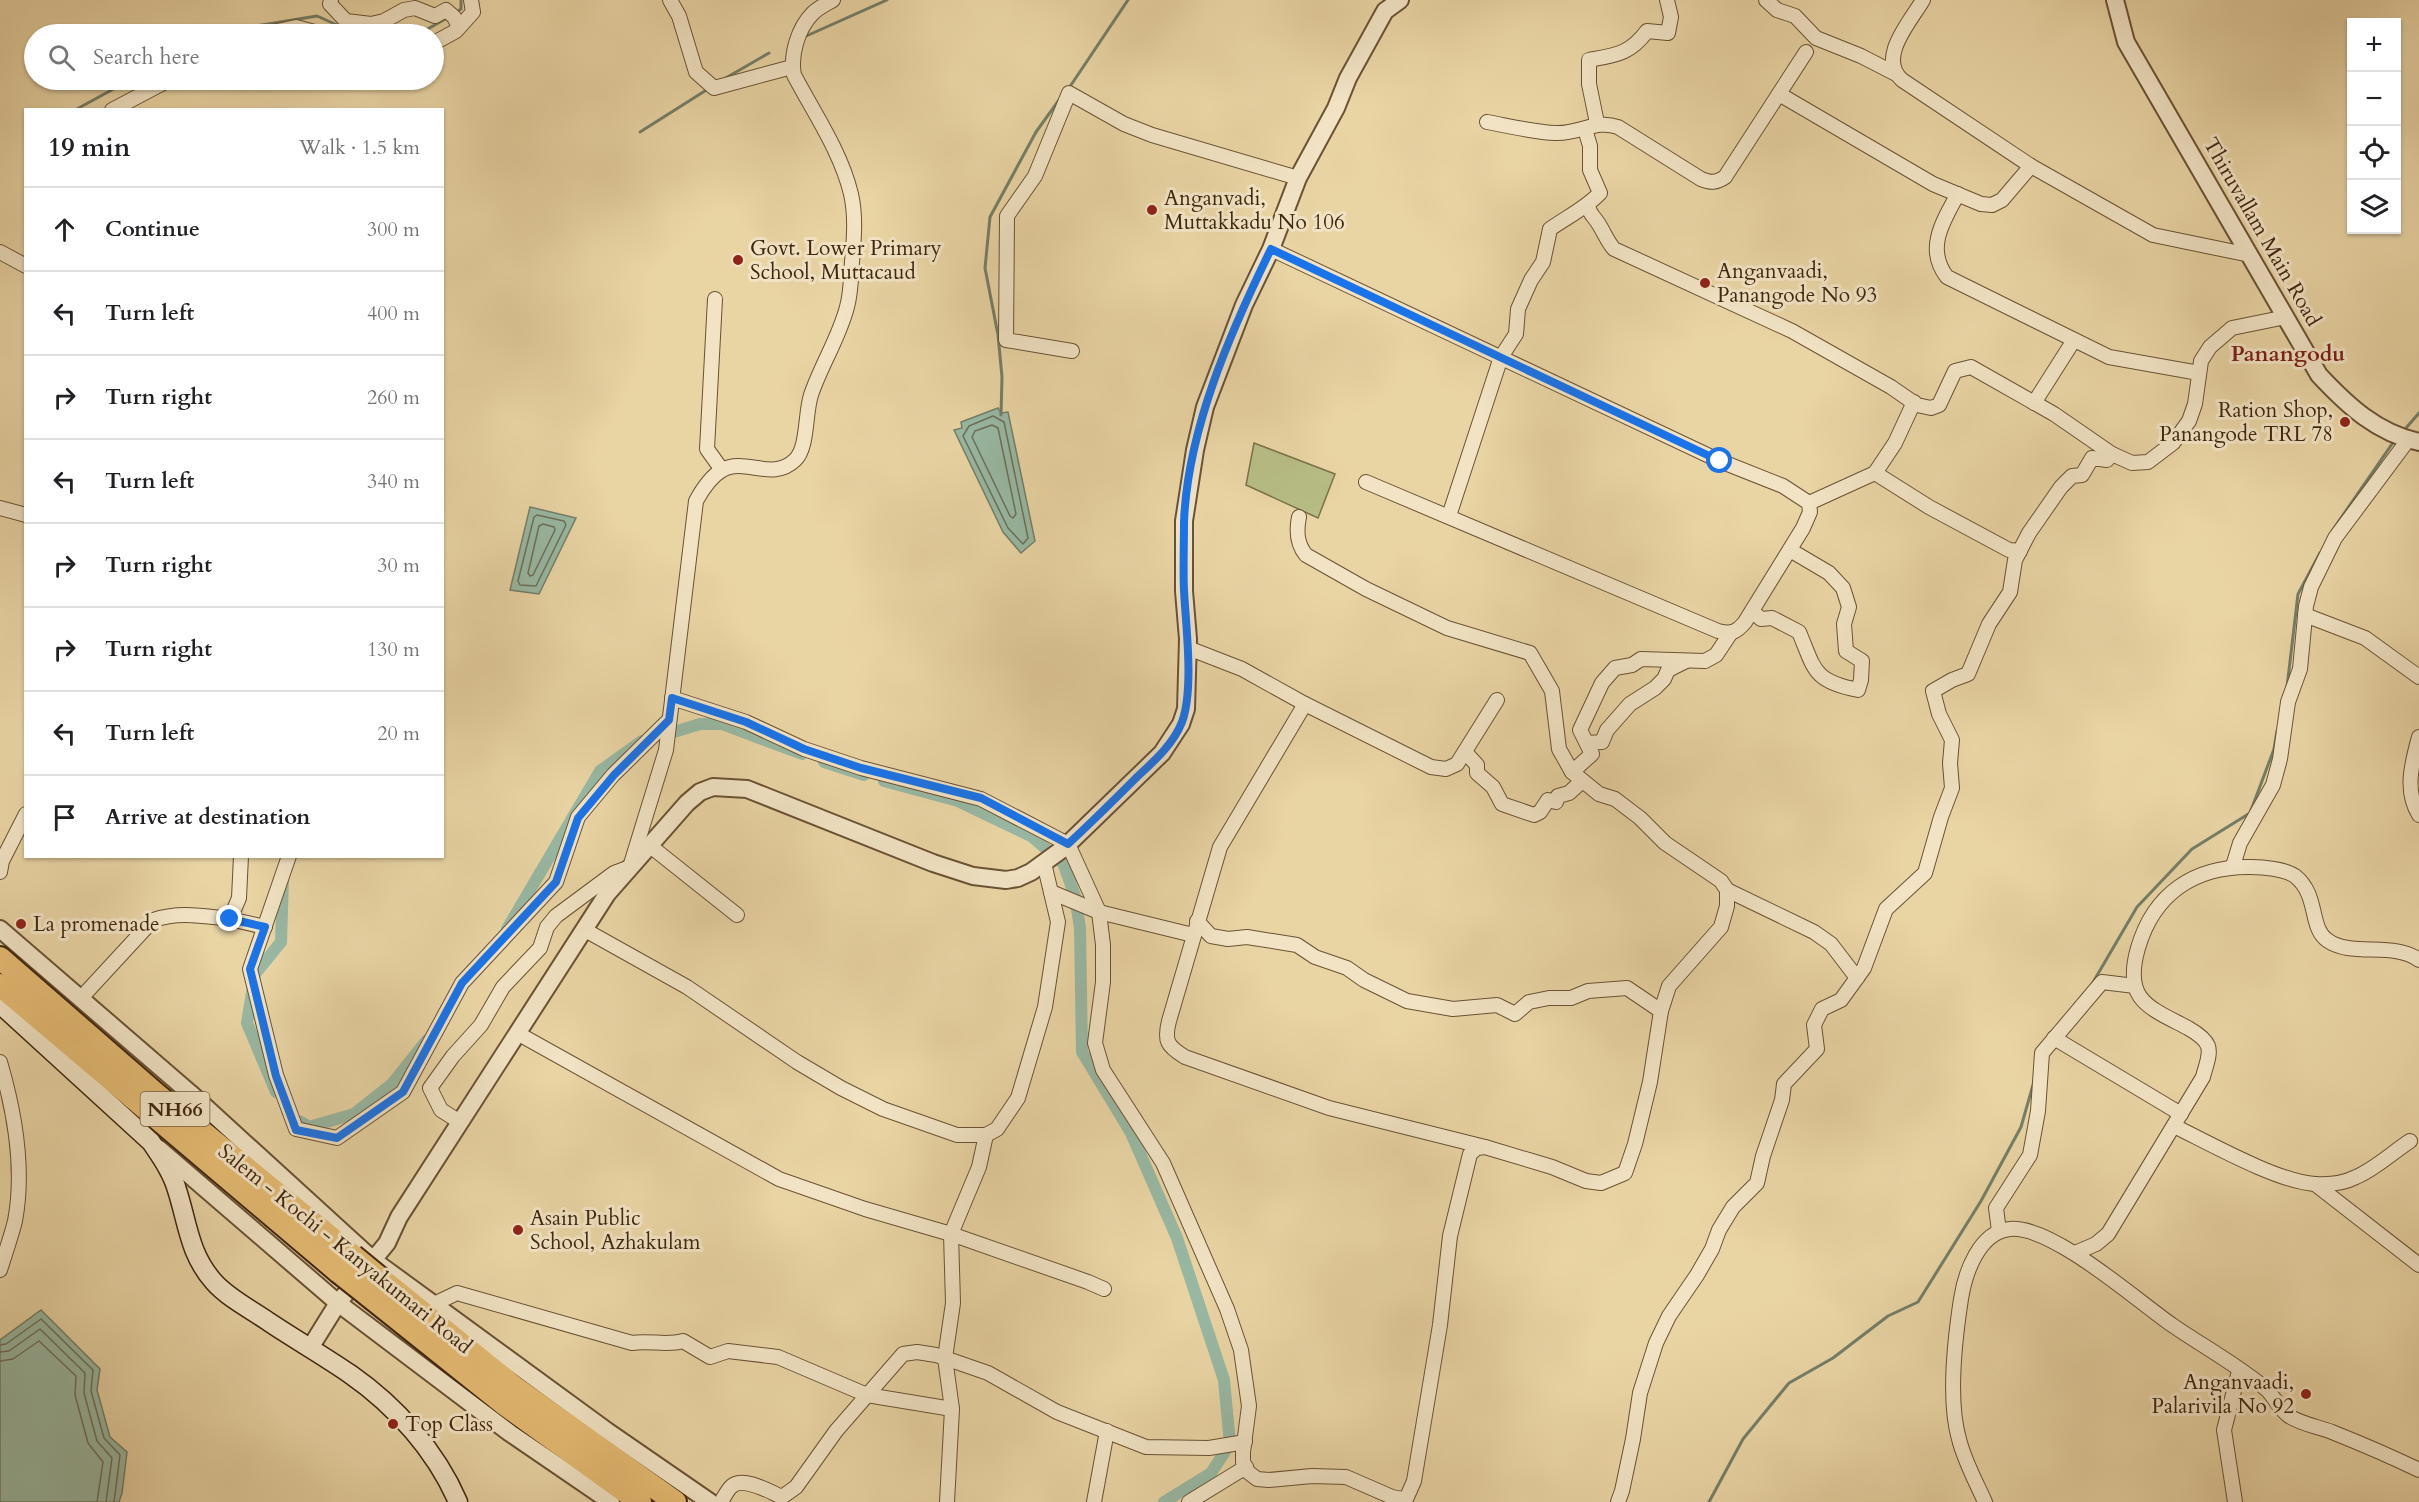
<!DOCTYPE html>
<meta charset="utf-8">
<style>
:root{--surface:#fff;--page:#f2f2f2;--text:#202124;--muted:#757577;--line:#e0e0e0}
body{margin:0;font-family:Cardo,serif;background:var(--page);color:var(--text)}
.controls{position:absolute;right:18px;top:18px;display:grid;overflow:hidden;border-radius:0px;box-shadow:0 2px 4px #0004}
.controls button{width:54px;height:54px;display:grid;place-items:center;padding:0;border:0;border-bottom:2px solid var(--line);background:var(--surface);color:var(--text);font:30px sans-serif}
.stop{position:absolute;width:18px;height:18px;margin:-14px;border:4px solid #1a73e8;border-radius:50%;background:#fff}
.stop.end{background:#1a73e8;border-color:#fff;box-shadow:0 2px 6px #0008}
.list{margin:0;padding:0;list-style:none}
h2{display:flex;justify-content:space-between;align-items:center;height:78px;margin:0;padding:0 24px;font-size:26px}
h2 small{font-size:20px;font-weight:400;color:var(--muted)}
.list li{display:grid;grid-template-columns:39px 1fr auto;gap:18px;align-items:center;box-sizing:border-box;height:84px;padding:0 24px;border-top:2px solid var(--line)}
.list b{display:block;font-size:22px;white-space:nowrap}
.list em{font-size:20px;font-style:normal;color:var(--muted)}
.icon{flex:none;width:33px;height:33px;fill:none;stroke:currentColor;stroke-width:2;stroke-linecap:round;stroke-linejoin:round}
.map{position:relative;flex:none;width:2419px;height:1502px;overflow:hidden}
.search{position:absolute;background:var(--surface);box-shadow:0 2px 4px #0004;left:24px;top:24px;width:420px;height:66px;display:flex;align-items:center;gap:15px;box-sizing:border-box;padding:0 21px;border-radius:33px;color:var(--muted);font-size:22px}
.panel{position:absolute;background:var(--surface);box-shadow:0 2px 4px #0004;left:24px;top:108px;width:420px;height:750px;border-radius:0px}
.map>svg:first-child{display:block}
.green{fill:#b7bd85;stroke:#7b724a;stroke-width:1.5}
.water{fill:#98b8a3;stroke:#747e68;stroke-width:1.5}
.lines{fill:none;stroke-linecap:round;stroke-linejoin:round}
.shore{stroke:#6c6f59;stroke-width:1.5}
.stream{stroke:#747e68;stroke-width:3}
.canal{stroke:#98b8a3;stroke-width:12}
.minor-casing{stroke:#6a5234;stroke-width:16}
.tertiary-casing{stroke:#6a5234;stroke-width:20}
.secondary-casing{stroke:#3f260f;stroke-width:21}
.trunk-casing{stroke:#3f260f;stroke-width:26}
.minor{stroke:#f1e3c4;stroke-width:14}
.tertiary{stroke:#f1e3c4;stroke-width:16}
.secondary{stroke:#f1e3c4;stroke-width:18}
.trunk{stroke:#e4ba72;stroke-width:22}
.trunk-bridge-casing{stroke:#3f260f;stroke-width:26;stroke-linecap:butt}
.trunk-bridge{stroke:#e4ba72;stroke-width:22}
.route{stroke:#1a73e8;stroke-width:8}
.poi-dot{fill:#8f2418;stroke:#f1e3c4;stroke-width:2}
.labels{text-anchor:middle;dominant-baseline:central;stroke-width:6;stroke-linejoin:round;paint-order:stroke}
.shield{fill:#f1e3c4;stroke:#745f45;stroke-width:1.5}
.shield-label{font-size:20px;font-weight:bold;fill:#3f260f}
.poi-label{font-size:21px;fill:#3f260f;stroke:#f1e3c4;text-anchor:start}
.street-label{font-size:21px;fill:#3f260f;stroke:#f1e3c4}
.neighbourhood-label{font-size:22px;font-weight:bold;fill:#7a1f14;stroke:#f1e3c4}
</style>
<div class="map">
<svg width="2419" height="1502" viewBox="0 0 2419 1502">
<rect width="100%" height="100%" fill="#e9d4a4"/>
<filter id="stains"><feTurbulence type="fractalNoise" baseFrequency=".00333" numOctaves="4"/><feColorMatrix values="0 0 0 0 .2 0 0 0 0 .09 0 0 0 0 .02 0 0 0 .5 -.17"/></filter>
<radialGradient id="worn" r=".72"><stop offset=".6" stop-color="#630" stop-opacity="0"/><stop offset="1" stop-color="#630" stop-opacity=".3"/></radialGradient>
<!-- green -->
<path class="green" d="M1254,443l81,31 -17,44 -72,-33z"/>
<!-- water -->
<g class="water">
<path d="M998,408l3,5 7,-1 27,129 -14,12 -18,-21 -49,-102 8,-2 -1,-6z"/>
<path d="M530,507l46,11 -37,76 -29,-4z"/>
<path d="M41,1310l59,59 -3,21 13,47 17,15 -5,41 -3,9h-119v-162z"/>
</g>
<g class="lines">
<!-- shore -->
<g class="shore">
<path d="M993,416l11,6 24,116 -5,6 -15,-16 -45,-92 6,-10z"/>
<path d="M992,425l6,3 18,86 -3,4 -3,-2 -38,-79 3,-6z"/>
<path d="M537,515l27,6 2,4 -30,61 -16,-1 -2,-4 16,-64z"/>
<path d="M543,524l11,3 1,3 -22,45 -3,1 -2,-3 11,-47z"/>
<path d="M0,1345l6,-1 35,-25 52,51 -2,21 13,47 16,17 -6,47"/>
<path d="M0,1352l9,-1 31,-22 45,44 -1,20 13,48 15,17 -6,44"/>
<path d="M0,1361l13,-2 26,-18 37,35 -1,19 13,48 15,19 -6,40"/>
</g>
<!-- stream -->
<g class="stream">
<path d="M455,13l6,-4v-9"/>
<path d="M231,34l18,-7 68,-11 38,17 20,1"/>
<path d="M419,34l28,-16"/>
<path d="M804,37l83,-37"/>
<path d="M724,79l45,-26"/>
<path d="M1069,88l59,-88"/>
<path d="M75,110l55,-30"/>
<path d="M640,132l68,-43"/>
<path d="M1001,415l1,-38 -4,-42 -13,-67 5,-51 46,-85 23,-32"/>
<path d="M2406,428l13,-15"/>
<path d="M2332,531l60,-87"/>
<path d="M2287,687l11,-93 22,-41"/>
<path d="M2092,984l45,-77 55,-58 58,-36 24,-64 3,-18"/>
<path d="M1709,1502l34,-63 46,-56 44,-25 55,-42 30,-14 63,-101 40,-74 12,-42"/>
</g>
<!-- canal -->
<g class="canal">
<path d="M661,736l39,-12h22l80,30"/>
<path d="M824,762l40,13"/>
<path d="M884,781l74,20 73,35 32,27 12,33 5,32 2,124 49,81 46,105 47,142 6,64 -19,29 -47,29"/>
<path d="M507,929l93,-158 42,-30"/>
<path d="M276,1092l-29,-69 8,-49 26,-32 2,-63"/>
<path d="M299,1121l10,6 45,-13 38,-30 35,-44"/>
</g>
<defs>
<g id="minor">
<path d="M331,0l-1,4 16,17 25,3 13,-3 20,-11 11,-2 20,8 11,-6 8,7 5,10"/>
<path d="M670,0l9,16 17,56 18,16 78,-21"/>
<path d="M1766,0l11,10 18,6 21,22 45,18 33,17"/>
<path d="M1923,0c-13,22 -46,58 -21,80l129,86 122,69 97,20"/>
<path d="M263,34l33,-7 26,7"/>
<path d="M434,43l22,-12 17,-19 -2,-12"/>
<path d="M1779,94l154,90 48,20 11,1 10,-5 29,-34"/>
<path d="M112,110l57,-30"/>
<path d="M1487,122c22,4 46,10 69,11 24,1 39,-14 62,-6l83,52c10,4 15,4 24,-2l81,-125"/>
<path d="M1597,123l-8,-39v-24c27,-5 41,-6 58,-29l21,2 3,-16 -4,-17"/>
<path d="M1958,194c-15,27 -33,55 -11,83l162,80 90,16"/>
<path d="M1588,206c2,9 5,9 10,17 6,9 9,18 16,26l178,82 99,56 26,18 14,3 8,-3 16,-34 16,-4 83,47 58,40 20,9 16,-1 25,-19 16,-22 6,-17 6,-43 9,-14 22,-19 54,-11"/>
<path d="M1271,249l449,212 63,25 26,17 1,9 -7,16 -58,94c-9,11 -14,12 -27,9l-352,-149"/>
<path d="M0,252l26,14"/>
<path d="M715,299l-8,150 15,21"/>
<path d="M1072,351l-66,-11 1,-124 28,-40 34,-83 55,31 28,11 146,43"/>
<path d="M2034,403l40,-63"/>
<path d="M1875,473l54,34 80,43 11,1"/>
<path d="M1809,503l66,-30 20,-30 19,-41"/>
<path d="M0,508l26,7"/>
<path d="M1449,516l52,-159 15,-23 2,-25 13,-29 12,-18 7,-33c17,-12 36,-21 50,-36l-10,-23v-24l-5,-17"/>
<path d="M1752,611l9,8 11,-1 27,14c16,38 14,49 59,58l3,-10 1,-19 -16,-10 -2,-27 5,-17 -6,-19 -14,-15 -39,-23"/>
<path d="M2305,615l60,23 54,39"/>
<path d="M1188,648l54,21 63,35 126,63 15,2 11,-5 40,-64"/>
<path d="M672,698l74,24 58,27 57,19 120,31 87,45 31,68 4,33v37l-8,61 8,27 60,93 64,146 14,41 8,56 -6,46v10l5,10 9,7 12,1 43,-4 34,1 46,20 11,2 4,-2 7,-16 26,-156 10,-89 20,-82 7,-6 8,-1 67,20 34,14 15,2 24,-10 10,-29 15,-62 11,-71 8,-25 52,-59 6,-21v-16l-6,-9 -56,-38 -25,-25 -25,-19 -16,-5 -27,-22 -13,-23 -7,-58 -22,-38 -83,-25 -81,-39 -60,-34c-9,-11 -10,-23 -7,-38"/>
<path d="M1305,704l-85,143 -51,174c-5,20 -2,25 16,36l144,51 156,39"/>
<path d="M2419,737c-7,26 -15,53 0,78"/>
<path d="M1587,743l15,-1 5,-12 23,-26 25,-16 9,-9 4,-9 18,-9"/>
<path d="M1465,752l12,13v8l16,14 9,17 32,11 6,-3 8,-12 8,2 2,-6 11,-3 13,-12"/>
<path d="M1572,772l20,-18 -12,-24 22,-47 13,-15 17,-3 9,-6 64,2 11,-6 14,-21"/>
<path d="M649,845l88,70"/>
<path d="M241,856l-2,42 -9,21 35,8"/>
<path d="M289,856l-39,113 26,106 20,54 41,9 66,-46 59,-109 94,-101 22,-65 35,-42 56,-55"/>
<path d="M2233,866l7,-23 33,-58 7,-26 8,-57 12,-33 6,-63 5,-19 24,-49 73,-98"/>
<path d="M0,872l2,-11 24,-47"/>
<path d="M1727,890l87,42 17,12 26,34"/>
<path d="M1051,892l48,20 94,23"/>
<path d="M1197,921l14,15 17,3 19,-2 50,8 18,12 32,11 17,12 43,21 46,8 44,-4 18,9 14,-12 20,-4h22l17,-7 39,-3 34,23"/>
<path d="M585,930l102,57 110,75 44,26 42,21 74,26h29l11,-6 21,-31 27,-91 13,-85 -14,-59"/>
<path d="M81,998l72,-78c26,-9 50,-4 77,-1"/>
<path d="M517,1033l262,146 86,30 86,25 137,48 16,7"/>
<path d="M2054,1038l127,76"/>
<path d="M0,1062c15,51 25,106 15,159 -4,16 -10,33 -15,49"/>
<path d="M460,1122l-19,-12 -11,-22 23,-32 28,-31 22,-38 37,-39 7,-21 9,-11 58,-43 16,-6 36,-117 30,-249c6,-11 14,-24 26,-31 24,-13 50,12 73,-10 13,-12 10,-47 16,-65 10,-30 28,-57 36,-88 4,-14 4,-30 5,-45 2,-23 4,-46 -1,-68 -10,-42 -37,-81 -57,-119 -4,-20 4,-47 19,-62 5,-5 13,-9 20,-13"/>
<path d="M2174,1126c35,17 104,56 141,58 14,1 29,-1 41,-7 19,-8 37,-25 54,-36"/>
<path d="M2315,1184l104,81"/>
<path d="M1999,1231l-3,-23 34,-53 8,-44 4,-58 60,-71 33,4"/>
<path d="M2075,1253l21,-9 12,-10 95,-157c2,-9 8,-22 5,-31 -3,-8 -13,-14 -20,-18 -40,-21 -65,-28 -50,-80 16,-55 57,-82 113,-81 12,0 34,2 44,9 24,19 14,51 32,64 24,18 67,1 92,20"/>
<path d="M434,1304l23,-11 175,50c18,-3 34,3 51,-2l27,16 18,-6 50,6 89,38 85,14"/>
<path d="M721,1502c3,-5 7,-13 11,-16 12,-10 38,6 50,11l14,-10 40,-56 67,-77 14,-2 19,3 52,18 69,39 89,35 63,1 36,-6"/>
<path d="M947,1502l5,-93 -7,-51 8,-55 -2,-69 28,-67 7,-32"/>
<path d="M1094,1502l13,-71"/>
<path d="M1189,1502l57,-35"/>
<path d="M1618,1502l4,-11 11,-52 7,-46 16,-50 13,-27 28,-41 15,-26 7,-19 14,-23 24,-24 6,-27 19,-56 2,-16 33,-35 -3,-24 8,-16 19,-9 23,-32 22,-59 39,-36 16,-56 11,-29 -2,-25 2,-23 -13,-26 -6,-23 19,-11 16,-6 21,-50 21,-32 5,-32 14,-27 32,-46 11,-11 10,-1 10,-17 15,2 5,-6"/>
<path d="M1985,1502c-9,-20 -21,-42 -26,-63 -11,-38 -4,-101 2,-140 4,-26 18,-67 49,-70 42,-4 126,71 162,96 29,20 67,41 94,64 8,7 14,21 23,27 12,8 30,11 43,16 30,12 58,24 87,38"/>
<path d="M2235,1502l-11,-72 15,-59"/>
</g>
<g id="tertiary">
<path d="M2115,0l11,42 193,333c29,31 58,58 100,67"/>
<path d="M0,929l190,164 183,167 234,171 103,71"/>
<path d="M158,1148l180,155 172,130 101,69"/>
<path d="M310,1348l28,-45 49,-60 12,-26 208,-323 80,-91 13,-11 13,-5 34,2 186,74 40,13 33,4 12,-2 13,-6 33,-24 98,-95 19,-29 5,-15 2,-70 -4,-48v-70l11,-71 10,-43 39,-102 27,-56 27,-71 38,-70 12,-30 37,-67 15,-11"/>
</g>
<path id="secondary" d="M0,1004l151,138c10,15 21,30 26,48 11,34 12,64 37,92 14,16 38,28 55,40 27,18 55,34 81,52 46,32 86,77 108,128"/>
<g id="trunk">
<path d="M0,958l157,137 196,161"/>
<path d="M0,985l339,287"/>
<path d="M381,1279l133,108 161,115"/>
<path d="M368,1295l135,108 137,99"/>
</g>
</defs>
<!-- minor casing -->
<use href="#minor" class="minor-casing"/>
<!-- tertiary casing -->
<use href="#tertiary" class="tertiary-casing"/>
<!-- secondary casing -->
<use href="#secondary" class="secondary-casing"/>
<!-- trunk casing -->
<use href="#trunk" class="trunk-casing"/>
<!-- minor -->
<use href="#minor" class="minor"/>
<!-- tertiary -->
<use href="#tertiary" class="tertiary"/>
<!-- secondary -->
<use href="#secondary" class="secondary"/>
<!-- trunk -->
<use href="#trunk" class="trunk"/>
<defs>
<g id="trunk-bridge">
<path d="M353,1256l28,23"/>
<path d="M339,1272l29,23"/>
</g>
</defs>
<!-- trunk-bridge casing -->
<use href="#trunk-bridge" class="trunk-bridge-casing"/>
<!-- trunk-bridge -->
<use href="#trunk-bridge" class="trunk-bridge"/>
</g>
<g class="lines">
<!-- route -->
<path class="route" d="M230,919l35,8 -15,42 26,107 20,54 41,8 66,-46 59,-109 94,-101 22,-64 36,-43 55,-55 3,-22 74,24 58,27 57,19 120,30 87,46c23,-21 46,-44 68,-66 17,-16 37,-33 46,-56 12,-33 4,-95 2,-131 -1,-22 0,-45 0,-68 3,-93 47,-192 87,-274l449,212"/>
</g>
<!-- markers -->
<g class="poi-dot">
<circle cx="1152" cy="210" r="6"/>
<circle cx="738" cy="260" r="6"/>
<circle cx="1705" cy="283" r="6"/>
<circle cx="2345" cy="422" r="6"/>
<circle cx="21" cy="924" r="6"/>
<circle cx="518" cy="1230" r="6"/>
<circle cx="2306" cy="1394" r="6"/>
<circle cx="393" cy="1424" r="6"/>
</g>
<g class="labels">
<!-- shield labels -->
<rect class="shield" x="140.5" y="1092" width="69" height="34" rx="4.5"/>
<g class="shield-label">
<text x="175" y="1109">NH66</text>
</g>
<!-- poi labels -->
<g class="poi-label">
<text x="1164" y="198">Anganvadi,<tspan x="1164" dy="24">Muttakkadu No 106</tspan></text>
<text x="750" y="248">Govt. Lower Primary<tspan x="750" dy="24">School, Muttacaud</tspan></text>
<text x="1717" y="271">Anganvaadi,<tspan x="1717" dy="24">Panangode No 93</tspan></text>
<text x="2333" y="410" text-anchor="end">Ration Shop,<tspan x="2333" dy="24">Panangode TRL 78</tspan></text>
<text x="33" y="924">La promenade</text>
<text x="530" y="1218">Asain Public<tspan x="530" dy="24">School, Azhakulam</tspan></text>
<text x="2294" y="1382" text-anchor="end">Anganvaadi,<tspan x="2294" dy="24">Palarivila No 92</tspan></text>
<text x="405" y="1424">Top Class</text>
</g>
<!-- street labels -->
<g class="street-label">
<text transform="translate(2262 232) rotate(60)">Thiruvallam Main Road</text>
<text transform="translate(345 1249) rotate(39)">Salem - Kochi - Kanyakumari Road</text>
</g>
<!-- neighbourhood labels -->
<g class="neighbourhood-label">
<text x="2288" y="354">Panangodu</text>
</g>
</g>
<rect width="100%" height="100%" filter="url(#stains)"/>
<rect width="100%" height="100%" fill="url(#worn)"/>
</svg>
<div class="controls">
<button>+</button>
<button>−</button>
<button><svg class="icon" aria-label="locate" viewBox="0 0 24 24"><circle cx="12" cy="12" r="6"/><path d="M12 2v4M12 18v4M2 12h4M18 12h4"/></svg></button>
<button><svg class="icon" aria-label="layers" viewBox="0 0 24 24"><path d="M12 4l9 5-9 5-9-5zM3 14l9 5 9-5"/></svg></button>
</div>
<div class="stop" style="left:1720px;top:461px"></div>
<div class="stop end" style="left:230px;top:919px"></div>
<div class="search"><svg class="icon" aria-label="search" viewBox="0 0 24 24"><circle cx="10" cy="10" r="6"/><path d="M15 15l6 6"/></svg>Search here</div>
<section class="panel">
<h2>19 min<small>Walk · 1.5 km</small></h2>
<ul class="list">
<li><svg class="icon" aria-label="ahead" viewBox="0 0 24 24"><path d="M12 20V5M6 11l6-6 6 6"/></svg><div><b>Continue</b></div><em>300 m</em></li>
<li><svg class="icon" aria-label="left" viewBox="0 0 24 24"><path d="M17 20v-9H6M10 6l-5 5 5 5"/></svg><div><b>Turn left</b></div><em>400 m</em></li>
<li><svg class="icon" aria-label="right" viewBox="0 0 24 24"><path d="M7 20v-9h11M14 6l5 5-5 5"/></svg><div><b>Turn right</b></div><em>260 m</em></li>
<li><svg class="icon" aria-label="left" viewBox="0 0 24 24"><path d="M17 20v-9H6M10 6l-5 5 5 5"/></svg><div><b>Turn left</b></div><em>340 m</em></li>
<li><svg class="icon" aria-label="right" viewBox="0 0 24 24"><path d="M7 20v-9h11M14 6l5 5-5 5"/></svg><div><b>Turn right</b></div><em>30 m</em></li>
<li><svg class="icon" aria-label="right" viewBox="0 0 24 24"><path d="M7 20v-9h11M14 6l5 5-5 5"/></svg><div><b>Turn right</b></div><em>130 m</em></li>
<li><svg class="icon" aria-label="left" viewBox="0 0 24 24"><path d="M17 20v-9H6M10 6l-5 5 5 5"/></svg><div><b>Turn left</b></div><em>20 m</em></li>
<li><svg class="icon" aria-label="arrive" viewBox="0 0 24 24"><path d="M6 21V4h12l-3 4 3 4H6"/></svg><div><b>Arrive at destination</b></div></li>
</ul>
</section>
</div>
